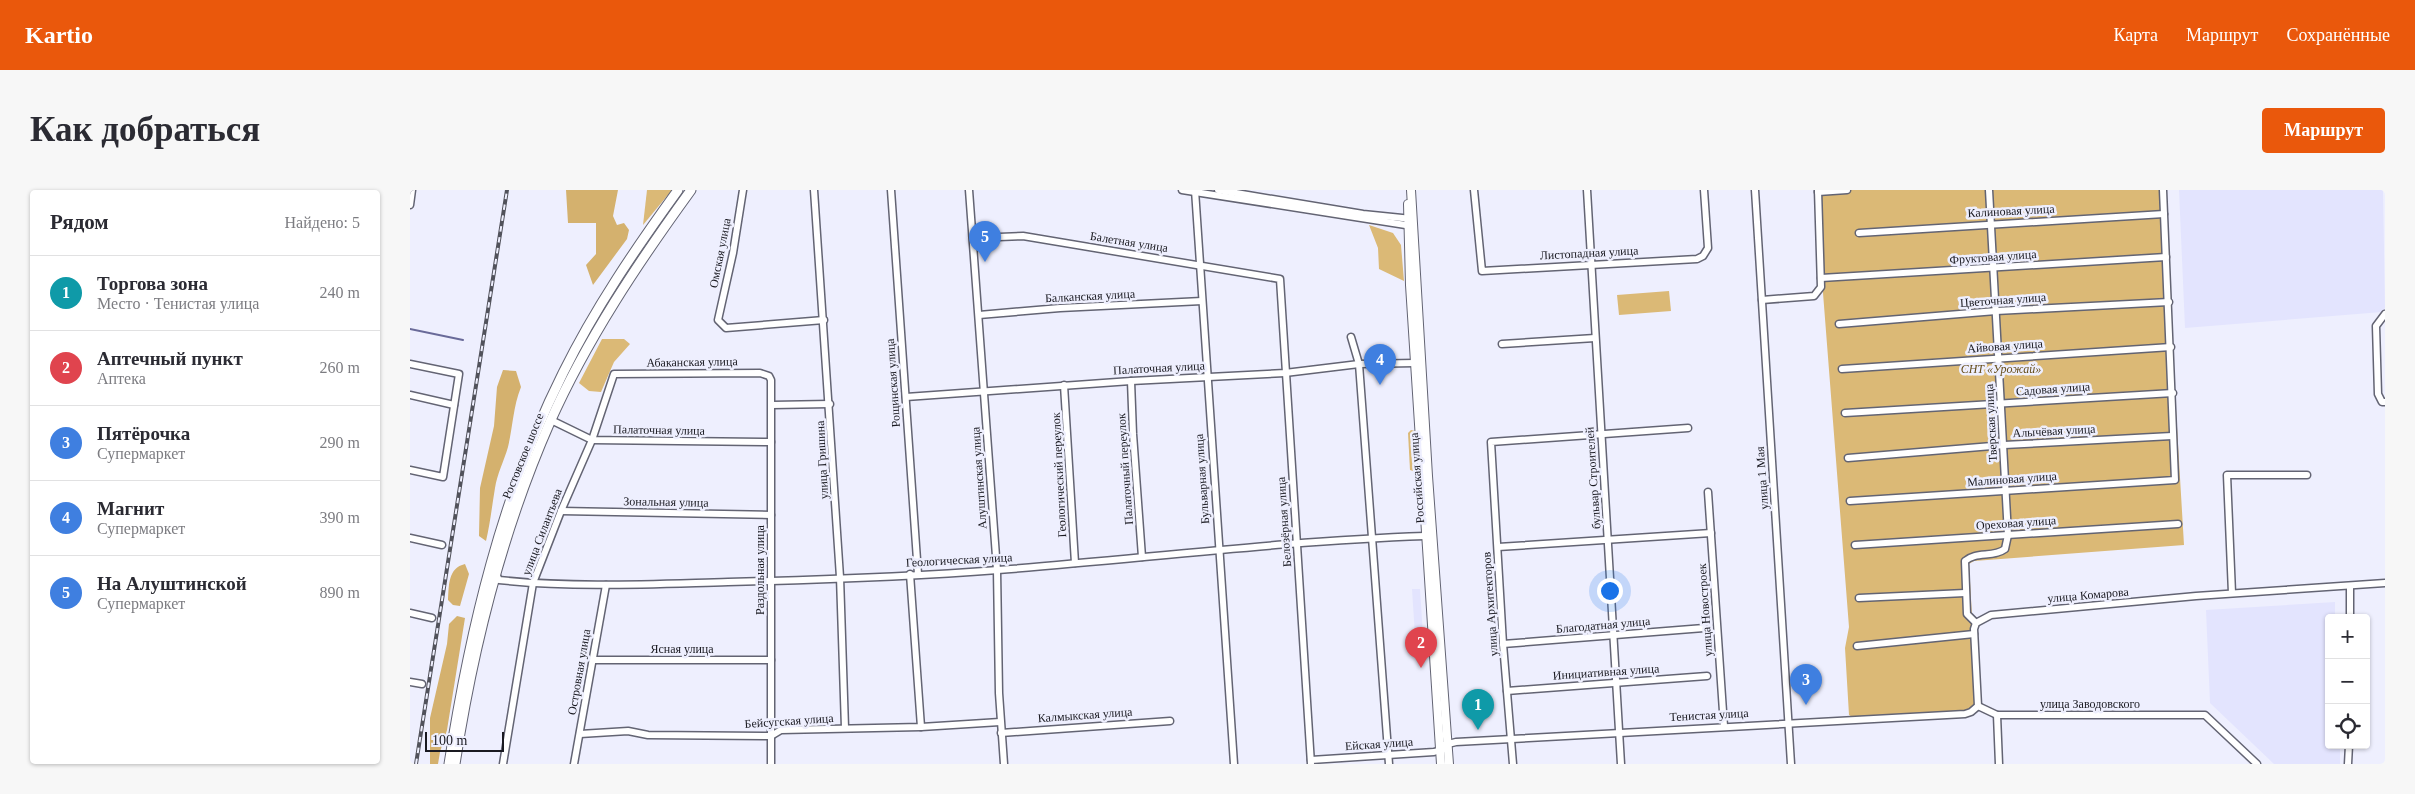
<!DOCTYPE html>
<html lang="ru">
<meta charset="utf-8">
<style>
:root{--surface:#fff;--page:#f7f7f7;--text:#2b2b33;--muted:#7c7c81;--line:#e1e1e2;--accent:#ea580c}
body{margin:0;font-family:"Times New Roman",serif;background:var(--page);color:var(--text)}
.controls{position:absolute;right:15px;bottom:15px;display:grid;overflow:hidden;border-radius:5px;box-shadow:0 1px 4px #0004}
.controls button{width:45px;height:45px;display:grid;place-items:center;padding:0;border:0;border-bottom:1px solid var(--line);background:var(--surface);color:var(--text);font:25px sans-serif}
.scale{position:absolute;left:15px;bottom:12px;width:79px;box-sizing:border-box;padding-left:5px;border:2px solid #1a1a21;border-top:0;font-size:14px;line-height:18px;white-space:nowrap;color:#1a1a21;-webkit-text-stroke:4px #eeeffe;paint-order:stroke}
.you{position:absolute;left:1199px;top:400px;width:18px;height:18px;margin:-12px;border:4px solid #fff;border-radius:50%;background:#1a73e8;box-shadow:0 0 0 8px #1a73e833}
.badge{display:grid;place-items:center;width:32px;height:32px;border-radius:50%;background:var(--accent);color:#fff;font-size:16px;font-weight:700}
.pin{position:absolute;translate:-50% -41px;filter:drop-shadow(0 1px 2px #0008)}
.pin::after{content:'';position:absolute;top:26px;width:18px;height:15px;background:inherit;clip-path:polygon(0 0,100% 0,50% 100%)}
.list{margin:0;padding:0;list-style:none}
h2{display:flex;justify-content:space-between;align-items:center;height:65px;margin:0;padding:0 20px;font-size:21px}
h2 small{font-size:16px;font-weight:400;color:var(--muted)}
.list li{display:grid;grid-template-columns:32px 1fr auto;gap:15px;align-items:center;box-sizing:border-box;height:75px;padding:0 20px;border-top:1px solid var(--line)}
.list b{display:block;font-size:19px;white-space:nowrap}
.list p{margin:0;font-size:16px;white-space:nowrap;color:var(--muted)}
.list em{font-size:16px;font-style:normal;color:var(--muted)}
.icon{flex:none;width:28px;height:28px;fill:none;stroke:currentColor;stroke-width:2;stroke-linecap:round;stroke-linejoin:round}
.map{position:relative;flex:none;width:1975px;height:574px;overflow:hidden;border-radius:5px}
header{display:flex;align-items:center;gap:30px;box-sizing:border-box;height:70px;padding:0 25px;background:var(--accent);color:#fff}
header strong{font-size:24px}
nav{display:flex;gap:28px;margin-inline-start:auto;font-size:18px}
.intro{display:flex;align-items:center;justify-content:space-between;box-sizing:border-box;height:120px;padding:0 30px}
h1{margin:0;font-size:35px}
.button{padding:12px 22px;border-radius:5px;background:var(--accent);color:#fff;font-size:18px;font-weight:700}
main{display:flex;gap:30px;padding:0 30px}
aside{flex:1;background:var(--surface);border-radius:5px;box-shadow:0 1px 4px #0004}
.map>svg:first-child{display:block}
.built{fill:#e3e4fe}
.green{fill:#dbb976}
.forest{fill:#d4b16e}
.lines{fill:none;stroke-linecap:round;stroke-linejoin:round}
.stream{stroke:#696a99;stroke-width:2}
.minor-casing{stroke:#636473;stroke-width:9}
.major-casing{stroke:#636473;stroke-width:10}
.highway-casing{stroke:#636473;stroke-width:11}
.minor{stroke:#fff;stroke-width:6}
.major{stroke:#fff;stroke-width:8}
.highway{stroke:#fff;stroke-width:9}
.rail-casing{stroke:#51525b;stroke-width:4}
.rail{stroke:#eeeffe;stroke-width:2;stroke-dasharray:5.5;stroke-linecap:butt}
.labels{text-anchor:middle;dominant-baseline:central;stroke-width:5;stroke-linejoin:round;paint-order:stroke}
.street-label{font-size:12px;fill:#1a1a21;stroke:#eeeffe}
.park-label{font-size:12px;font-style:italic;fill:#654d1a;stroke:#eeeffe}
</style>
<header>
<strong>Kartio</strong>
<nav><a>Карта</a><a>Маршрут</a><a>Сохранённые</a></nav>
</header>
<div class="intro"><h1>Как добраться</h1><a class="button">Маршрут</a></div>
<main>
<aside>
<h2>Рядом<small>Найдено: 5</small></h2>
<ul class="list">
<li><span class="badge" style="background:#0f9aa8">1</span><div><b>Торгова зона</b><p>Место · Тенистая улица</p></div><em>240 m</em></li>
<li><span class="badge" style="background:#e0444e">2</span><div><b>Аптечный пункт</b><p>Аптека</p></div><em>260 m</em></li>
<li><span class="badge" style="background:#3f7fe0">3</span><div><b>Пятёрочка</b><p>Супермаркет</p></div><em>290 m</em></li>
<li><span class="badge" style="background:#3f7fe0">4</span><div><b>Магнит</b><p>Супермаркет</p></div><em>390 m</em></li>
<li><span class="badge" style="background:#3f7fe0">5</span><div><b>На Алуштинской</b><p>Супермаркет</p></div><em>890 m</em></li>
</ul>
</aside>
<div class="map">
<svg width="1975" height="574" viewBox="0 0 1975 574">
<rect width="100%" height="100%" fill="#eeeffe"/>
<!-- built -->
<g class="built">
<path d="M1769,0h204l2,118 -3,4 -197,16z"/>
<path d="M1002,399h8l3,46 -8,1z"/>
<path d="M1925,412v16h-6v127h11v19h-66l-64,-61 -4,-93z"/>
</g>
<!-- green -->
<g class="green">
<path d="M237,0h25l-29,35z"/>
<path d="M1405,0h348l21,355 -210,16 -5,3 8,138 -7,9 -116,7 -5,-3 -4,-67 4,-21z"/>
<path d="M959,35l24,8 8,12 3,36 -25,-12 -1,-21z"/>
<path d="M1259,101l2,20 -52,4 -2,-20z"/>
<path d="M192,149h22l6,5 -16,18 -13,30 -12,-1 -10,-8z"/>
<path d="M1001,240l4,1 2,34 -4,6 -3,-1 -2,-37z"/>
</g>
<!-- forest -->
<g class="forest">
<path d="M156,0h52l-5,26 4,9 7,-2 5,7 -2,9 -34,46 -7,-20 10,-11v-31h-28z"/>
<path d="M93,180l13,1 5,16c-8,20 -8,39 -13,60 -4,14 -11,27 -13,41 -3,18 -5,36 -9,53l-7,-5 1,-48 14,-62 3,-39z"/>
<path d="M55,374l4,10 -9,32 -7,-1 -5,-5c1,-15 0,-32 17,-36z"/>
<path d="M47,426l8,2 -18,112 -7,22 -2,12h-8v-46l17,-74 2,-20z"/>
</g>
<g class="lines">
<!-- stream -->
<path class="stream" d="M0,139l53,11"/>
<defs>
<g id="minor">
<path d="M333,0l-10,63 -15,67 8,8 98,-8"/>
<path d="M404,0l26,387 5,151"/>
<path d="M481,0l27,384"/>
<path d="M559,0l28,380 2,123 5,71"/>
<path d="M772,0l230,36"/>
<path d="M785,0l39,574"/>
<path d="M808,0l145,24 49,5"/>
<path d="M1064,0l8,81 215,-12 6,-3 5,-8 -4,-58"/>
<path d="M1177,0l34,574"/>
<path d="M1345,0l36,574"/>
<path d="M1408,2l29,-2"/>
<path d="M0,15l2,-15"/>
<path d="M1449,43l305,-19"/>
<path d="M564,48l49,-2 257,43 31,485"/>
<path d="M1411,88l345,-21"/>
<path d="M1352,110l52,-4 7,-9 -3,-97"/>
<path d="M1975,124l-9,12 2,68 4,8h3"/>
<path d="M569,125l81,-7 142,-7"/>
<path d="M1429,134l157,-13 173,-9"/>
<path d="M941,147l8,27 30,400"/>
<path d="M1092,154l93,-6"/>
<path d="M0,174l49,10 -16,103 -33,-7"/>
<path d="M1432,179l329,-22"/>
<path d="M721,191l2,53 9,123"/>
<path d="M654,195l11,178"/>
<path d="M0,205l44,10"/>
<path d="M496,207l225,-16 154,-8 74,-9 56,-1"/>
<path d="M362,215l58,-1"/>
<path d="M1435,223l328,-20"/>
<path d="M141,230l41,20 179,2"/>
<path d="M1438,268l156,-13 168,-9"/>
<path d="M1298,302l16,234"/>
<path d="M1440,311l325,-21 -12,-290"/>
<path d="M151,321l210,4"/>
<path d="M0,348l32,7"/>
<path d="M1445,355l323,-21"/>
<path d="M1088,357l213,-14"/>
<path d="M86,384l3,6c76,8 153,4 229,2 88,-2 181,-5 270,-12 142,-11 284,-29 427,-34"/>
<path d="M500,384l11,153"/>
<path d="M1822,403l-5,-118h80"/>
<path d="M1449,408l106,-5"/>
<path d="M0,423l22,5"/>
<path d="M1940,428v-32"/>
<path d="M1566,433l-9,-9 -2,-53c11,-10 28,-3 40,-12l3,-14 -19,-345"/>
<path d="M1093,454l201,-16"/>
<path d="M1447,456l117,-12"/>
<path d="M183,470h178"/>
<path d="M0,492l12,2"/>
<path d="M1097,501l200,-15"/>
<path d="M1568,516l-4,-77 2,-6 15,-8 205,-19 189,-13"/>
<path d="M1568,516l19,9h208l52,49"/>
<path d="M1587,525l2,49"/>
<path d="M591,543l169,-12"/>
<path d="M170,544l48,-3 20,4 123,1 10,-6 140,-3 79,-5"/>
<path d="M1034,555l12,-3 509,-28 6,-2 7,-6"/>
<path d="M901,570l123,-8 10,-3"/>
<path d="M93,574l30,-181 28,-72 31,-71 22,-66 146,-1 9,3 2,4v384"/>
<path d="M164,574l32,-179"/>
<path d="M1103,574l-10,-120 -12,-202 197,-14"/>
<path d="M1938,574l1,-19"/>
</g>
<g id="major">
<path d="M1001,0l17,286 21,288"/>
<path d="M998,14l2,81 31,479"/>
</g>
<g id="highway">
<path d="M39,574c21,-135 53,-269 114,-391 32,-65 73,-125 115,-183"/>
<path d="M45,574c18,-117 47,-233 95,-342 37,-83 88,-159 141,-232"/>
</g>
</defs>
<!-- minor casing -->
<use href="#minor" class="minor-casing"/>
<!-- major casing -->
<use href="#major" class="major-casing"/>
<!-- highway casing -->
<use href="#highway" class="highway-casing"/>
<!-- minor -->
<use href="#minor" class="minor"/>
<!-- major -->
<use href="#major" class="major"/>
<!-- highway -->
<use href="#highway" class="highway"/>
<defs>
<path id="rail" d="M6,574l91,-574"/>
</defs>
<!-- rail casing -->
<use href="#rail" class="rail-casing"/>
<!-- rail -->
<use href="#rail" class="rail"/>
</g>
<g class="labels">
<!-- street labels -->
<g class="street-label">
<text transform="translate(1601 21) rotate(-3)">Калиновая улица</text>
<text transform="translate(719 52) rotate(9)">Балетная улица</text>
<text transform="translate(310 63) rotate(-79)">Омская улица</text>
<text transform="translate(1179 63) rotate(-3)">Листопадная улица</text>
<text transform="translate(1583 67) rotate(-4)">Фруктовая улица</text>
<text transform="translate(680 106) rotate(-3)">Балканская улица</text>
<text transform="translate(1593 110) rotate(-4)">Цветочная улица</text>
<text transform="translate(1595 156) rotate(-4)">Айвовая улица</text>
<text transform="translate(282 172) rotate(-1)">Абаканская улица</text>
<text transform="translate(749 178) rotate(-3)">Палаточная улица</text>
<text transform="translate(483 193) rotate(-94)">Рощинская улица</text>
<text transform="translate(1643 199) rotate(-4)">Садовая улица</text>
<text transform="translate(1581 233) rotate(-93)">Тверская улица</text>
<text transform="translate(249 240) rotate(1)">Палаточная улица</text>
<text transform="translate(1644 241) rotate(-3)">Алычёвая улица</text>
<text transform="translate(113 266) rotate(-68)">Ростовское шоссе</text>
<text transform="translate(412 270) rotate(-93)">улица Гришина</text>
<text transform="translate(715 279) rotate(-94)">Палаточный переулок</text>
<text transform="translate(649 285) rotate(-93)">Геологический переулок</text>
<text transform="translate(569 288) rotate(-94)">Алуштинская улица</text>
<text transform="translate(1007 288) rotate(-94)">Российская улица</text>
<text transform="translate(1183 288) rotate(-94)">бульвар Строителей</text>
<text transform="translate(1352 288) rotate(-94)">улица 1 Мая</text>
<text transform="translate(792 289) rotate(-94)">Бульварная улица</text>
<text transform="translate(1602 289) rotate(-4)">Малиновая улица</text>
<text transform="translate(256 312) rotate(1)">Зональная улица</text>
<text transform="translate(874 332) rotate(-94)">Белозёрная улица</text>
<text transform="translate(1606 333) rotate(-4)">Ореховая улица</text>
<text transform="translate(132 342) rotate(-69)">улица Силантьева</text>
<text transform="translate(549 370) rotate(-3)">Геологическая улица</text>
<text transform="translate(350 380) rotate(-90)">Раздольная улица</text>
<text transform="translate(1678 405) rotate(-5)">улица Комарова</text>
<text transform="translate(1080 414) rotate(-94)">улица Архитекторов</text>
<text transform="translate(1295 420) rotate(-94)">улица Новостроек</text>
<text transform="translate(1193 435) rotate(-5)">Благодатная улица</text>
<text x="272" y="459">Ясная улица</text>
<text transform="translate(169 482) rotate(-80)">Островная улица</text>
<text transform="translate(1196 482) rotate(-4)">Инициативная улица</text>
<text x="1680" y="514">улица Заводовского</text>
<text transform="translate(675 525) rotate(-4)">Калмыкская улица</text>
<text transform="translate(1299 525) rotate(-3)">Тенистая улица</text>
<text transform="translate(379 531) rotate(-4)">Бейсугская улица</text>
<text transform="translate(969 554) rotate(-4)">Ейская улица</text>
</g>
<!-- park labels -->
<g class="park-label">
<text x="1591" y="179">СНТ «Урожай»</text>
</g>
</g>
</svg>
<div class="controls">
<button>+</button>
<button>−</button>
<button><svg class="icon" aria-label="locate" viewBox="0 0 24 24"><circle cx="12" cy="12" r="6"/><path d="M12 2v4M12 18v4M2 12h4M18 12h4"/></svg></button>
</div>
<div class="scale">100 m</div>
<div class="you"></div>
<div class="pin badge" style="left:1068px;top:540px;background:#0f9aa8">1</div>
<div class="pin badge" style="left:1011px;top:478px;background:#e0444e">2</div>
<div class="pin badge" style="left:1396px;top:515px;background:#3f7fe0">3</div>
<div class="pin badge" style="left:970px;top:195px;background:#3f7fe0">4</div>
<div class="pin badge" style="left:575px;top:72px;background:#3f7fe0">5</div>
</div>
</main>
